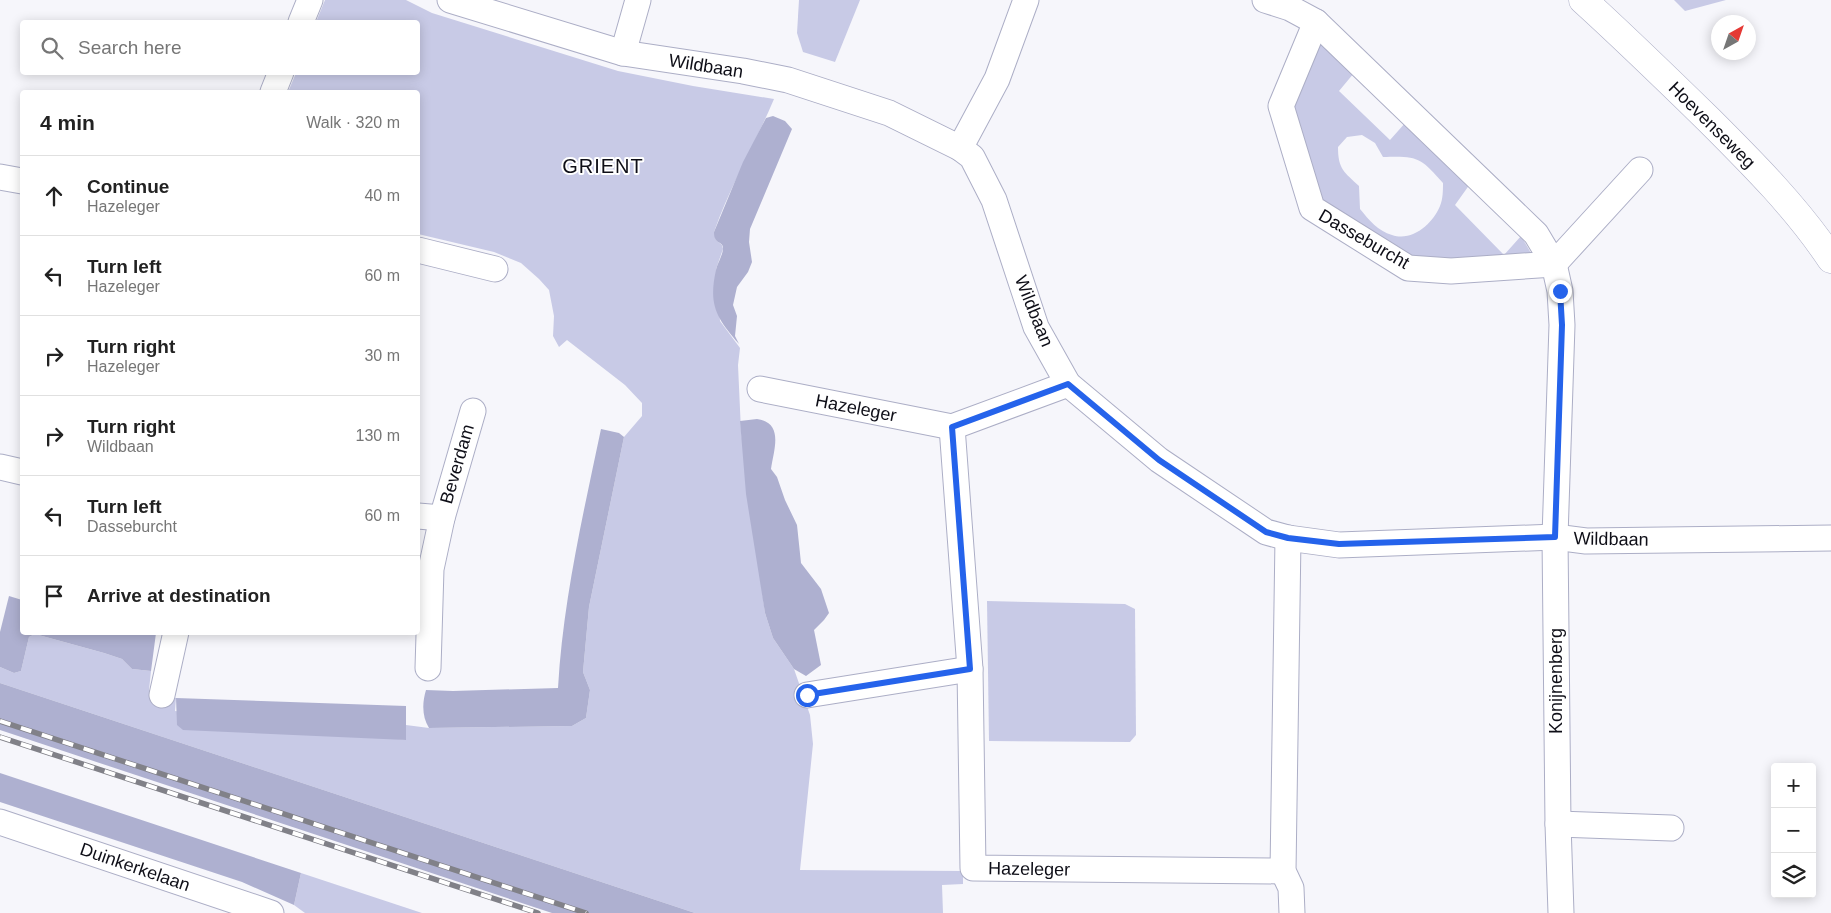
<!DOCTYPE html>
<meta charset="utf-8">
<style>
:root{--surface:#fff;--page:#f2f2f2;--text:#222;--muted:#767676;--line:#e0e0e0}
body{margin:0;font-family:Helvetica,sans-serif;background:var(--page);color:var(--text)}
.controls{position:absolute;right:15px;bottom:15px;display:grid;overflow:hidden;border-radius:5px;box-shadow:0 2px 12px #0003}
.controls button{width:45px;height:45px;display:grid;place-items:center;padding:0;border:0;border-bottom:1px solid var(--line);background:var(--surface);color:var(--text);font:25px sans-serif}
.compass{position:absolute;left:1711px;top:15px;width:45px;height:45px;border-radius:50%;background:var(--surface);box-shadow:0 2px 12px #0003;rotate:40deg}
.stop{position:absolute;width:15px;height:15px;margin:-11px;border:4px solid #2563eb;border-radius:50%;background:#fff}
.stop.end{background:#2563eb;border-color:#fff;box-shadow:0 1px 5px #0008}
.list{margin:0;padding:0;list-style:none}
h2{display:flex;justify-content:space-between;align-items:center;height:65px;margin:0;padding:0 20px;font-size:21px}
h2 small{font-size:16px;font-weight:400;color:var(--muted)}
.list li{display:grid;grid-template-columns:32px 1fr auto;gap:15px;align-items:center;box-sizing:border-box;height:80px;padding:0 20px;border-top:1px solid var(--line)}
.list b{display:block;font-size:19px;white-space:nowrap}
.list p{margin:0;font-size:16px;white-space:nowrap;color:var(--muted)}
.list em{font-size:16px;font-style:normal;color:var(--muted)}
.icon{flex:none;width:28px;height:28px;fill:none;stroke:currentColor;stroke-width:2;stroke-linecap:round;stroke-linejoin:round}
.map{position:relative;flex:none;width:1831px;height:913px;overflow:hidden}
.search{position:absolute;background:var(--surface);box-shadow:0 2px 12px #0003;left:20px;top:20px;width:400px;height:55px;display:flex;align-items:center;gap:12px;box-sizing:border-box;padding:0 18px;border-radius:5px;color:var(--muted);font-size:19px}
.panel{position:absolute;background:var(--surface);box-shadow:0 2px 12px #0003;left:20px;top:90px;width:400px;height:545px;border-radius:5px}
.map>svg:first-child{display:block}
.green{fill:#c8cae6;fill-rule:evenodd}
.forest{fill:#aeb0d0}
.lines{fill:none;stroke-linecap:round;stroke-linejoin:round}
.minor-casing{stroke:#acaec6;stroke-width:27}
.secondary-casing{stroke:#acaec6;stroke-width:29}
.minor{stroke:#fff;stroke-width:25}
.secondary{stroke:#fff;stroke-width:28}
.rail-casing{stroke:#818188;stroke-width:5.5}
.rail{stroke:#fff;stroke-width:4;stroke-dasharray:11;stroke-linecap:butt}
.route{stroke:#2563eb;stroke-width:6}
.labels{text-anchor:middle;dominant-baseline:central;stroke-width:4;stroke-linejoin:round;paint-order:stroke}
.street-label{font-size:18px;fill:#0e0e17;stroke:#fff}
.quarter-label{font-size:20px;letter-spacing:1px;fill:#0e0e17;stroke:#fff}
</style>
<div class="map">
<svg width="1831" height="913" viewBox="0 0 1831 913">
<rect width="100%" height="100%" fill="#f6f6fb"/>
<!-- green -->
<g class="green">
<path d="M325,0h81l26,13 186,58 75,15 81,13c-19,45 -44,87 -60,133l2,8 6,5 1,4 -7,20 4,52 20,27 -2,17 3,66 24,182 8,25 21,31 16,46 3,29 -13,126 163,1v13l-21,1 1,28h-248l-695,-230v-16l14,6 7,-2 8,-34 6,-3 69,19 18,6 10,10 19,2 -2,19 8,4 19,4 -1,13 231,29v-15l23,3 143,-2 14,-8 4,-28 -7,-18 6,-65 35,-170 18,-21v-13l-17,-18 -58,-45 -8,7 -6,-11 1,-20 -5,-26 -10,-11 -18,-16 -27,-11 -76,-18v-142h-130l8,-19 122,-1v-50h-102z"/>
<path d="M799,0h61l-25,62 -32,-10 -6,-19z"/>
<path d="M1674,0h52l-41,11z"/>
<path d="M1314,35l40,38 -15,18 51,49 16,-18 64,62 -15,21 49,50 17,-19 17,29h-129l-93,-66 -29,-98zM1362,135l13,8 8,14c35,-1 37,0 60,26 0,7 0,16 -3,23 -7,17 -27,36 -48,29 -14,-4 -23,-15 -32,-26l-1,-23c-15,-14 -21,-17 -21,-39l9,-10z"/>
<path d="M987,601l138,3 10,5 1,126 -6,7 -141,-1z"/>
<path d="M301,873l121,40h-117l-11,-8z"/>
</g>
<!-- forest -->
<g class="forest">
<path d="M773,116l12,5 7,8 -42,100 -1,13 3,20 -4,10 -11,15 -4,18 4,11 -2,20 4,8c-22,-26 -31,-38 -23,-74 1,-6 7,-15 7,-22 0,-5 -5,-5 -7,-8 -2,-3 -2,-5 -2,-8l29,-70 23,-44z"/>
<path d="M757,419c27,4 17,30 14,50l6,8 8,23 12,25 4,38 20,26 8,24 -5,7 -10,10 7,35 -15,11 -12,-7 -21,-31 -8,-25 -19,-119 -6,-73z"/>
<path d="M601,429l18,4 5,4 -35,170 -6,65 7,18 -4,28 -14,8 -143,2c-7,-11 -7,-25 -3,-38l27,1 105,-3c5,-88 25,-173 43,-259z"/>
<path d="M9,596l13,4v32l134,1 -5,38 -19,-2 -10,-10 -18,-6 -69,-19 -6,3 -8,34 -7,2 -14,-6v-35z"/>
<path d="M0,683l695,230h-143l-552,-183z"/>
<path d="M176,698l230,8v34l-223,-10 -6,-5z"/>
<path d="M0,773l301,100 -7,32 -52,-23 -242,-80z"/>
</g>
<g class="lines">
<defs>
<g id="minor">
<path d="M450,0l173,53 120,18 45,9 101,33 71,35 12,9 22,43 42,127 32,57 91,76 107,72 22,6 51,7 216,-8 31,4 245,-3"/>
<path d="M1265,0l25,8 26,14 220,212 18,30 6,27 2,34 -7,212 3,287 3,89"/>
<path d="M301,22l9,-22"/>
<path d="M1316,22l-35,84 31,102 96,60 43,3 103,-7 86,-94"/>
<path d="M623,53l15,-53"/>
<path d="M273,92l8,-20"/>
<path d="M960,148l37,-69 29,-79"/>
<path d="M0,177l22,4"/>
<path d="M418,250l77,19"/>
<path d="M760,389l192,38 116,-43"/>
<path d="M952,427l18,242 3,199 310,3"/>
<path d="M0,467l22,5"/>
<path d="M418,516l24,2"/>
<path d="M1288,538l-5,333 8,17 1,25"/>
<path d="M428,668l3,-99 11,-51 31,-107"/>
<path d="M162,695l14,-63"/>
<path d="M807,695l163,-26"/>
<path d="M0,822l271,91"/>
<path d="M1558,824l113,4"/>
</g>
<path id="secondary" d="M1583,0c43,39 85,80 127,121 44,44 87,87 121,138"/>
</defs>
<!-- minor casing -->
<use href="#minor" class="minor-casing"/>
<!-- secondary casing -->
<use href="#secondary" class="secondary-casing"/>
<!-- minor -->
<use href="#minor" class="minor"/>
<!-- secondary -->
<use href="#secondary" class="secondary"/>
<defs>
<g id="rail">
<path d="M0,721l586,192"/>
<path d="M0,737l538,176"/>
</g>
</defs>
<!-- rail casing -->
<use href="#rail" class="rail-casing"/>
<!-- rail -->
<use href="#rail" class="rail"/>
</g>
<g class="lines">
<!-- route -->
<path class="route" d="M807,695l163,-26 -18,-242 116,-43 91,76 107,72 22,6 51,6 216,-7 7,-212 -2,-34"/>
</g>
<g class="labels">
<!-- street labels -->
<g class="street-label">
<text transform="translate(706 66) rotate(9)">Wildbaan</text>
<text transform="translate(1712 125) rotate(45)">Hoevenseweg</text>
<text transform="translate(1364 239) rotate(30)">Dasseburcht</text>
<text transform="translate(1034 311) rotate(68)">Wildbaan</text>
<text transform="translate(856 408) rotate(11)">Hazeleger</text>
<text transform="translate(457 464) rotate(-74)">Beverdam</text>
<text transform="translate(1611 539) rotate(1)">Wildbaan</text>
<text transform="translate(1556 681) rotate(-90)">Konijnenberg</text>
<text transform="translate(135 867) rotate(19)">Duinkerkelaan</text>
<text transform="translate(1029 869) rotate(1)">Hazeleger</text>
</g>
<!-- quarter labels -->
<g class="quarter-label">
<text x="603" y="166">GRIENT</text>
</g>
</g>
</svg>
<div class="controls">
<button>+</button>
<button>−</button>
<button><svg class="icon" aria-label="layers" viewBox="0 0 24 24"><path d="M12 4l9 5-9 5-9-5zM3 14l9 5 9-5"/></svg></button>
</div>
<svg class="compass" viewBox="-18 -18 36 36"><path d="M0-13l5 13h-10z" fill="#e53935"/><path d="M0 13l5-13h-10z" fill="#767676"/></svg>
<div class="stop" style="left:807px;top:695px"></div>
<div class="stop end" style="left:1560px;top:291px"></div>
<div class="search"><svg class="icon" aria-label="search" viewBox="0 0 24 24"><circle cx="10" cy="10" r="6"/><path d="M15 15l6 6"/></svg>Search here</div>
<section class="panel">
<h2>4 min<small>Walk · 320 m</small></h2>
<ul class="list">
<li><svg class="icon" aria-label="ahead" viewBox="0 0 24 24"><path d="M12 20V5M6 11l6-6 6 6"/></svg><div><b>Continue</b><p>Hazeleger</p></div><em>40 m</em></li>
<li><svg class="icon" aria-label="left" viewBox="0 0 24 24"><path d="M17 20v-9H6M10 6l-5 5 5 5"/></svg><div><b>Turn left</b><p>Hazeleger</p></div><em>60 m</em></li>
<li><svg class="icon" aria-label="right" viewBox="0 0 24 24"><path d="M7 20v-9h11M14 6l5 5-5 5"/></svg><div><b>Turn right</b><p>Hazeleger</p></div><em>30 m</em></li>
<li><svg class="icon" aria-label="right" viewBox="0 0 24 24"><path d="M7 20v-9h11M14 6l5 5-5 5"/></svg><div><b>Turn right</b><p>Wildbaan</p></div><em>130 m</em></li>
<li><svg class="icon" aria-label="left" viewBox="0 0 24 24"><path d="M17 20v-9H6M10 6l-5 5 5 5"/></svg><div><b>Turn left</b><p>Dasseburcht</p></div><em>60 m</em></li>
<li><svg class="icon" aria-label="arrive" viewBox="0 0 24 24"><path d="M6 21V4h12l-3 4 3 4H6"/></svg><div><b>Arrive at destination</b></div></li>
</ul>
</section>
</div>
